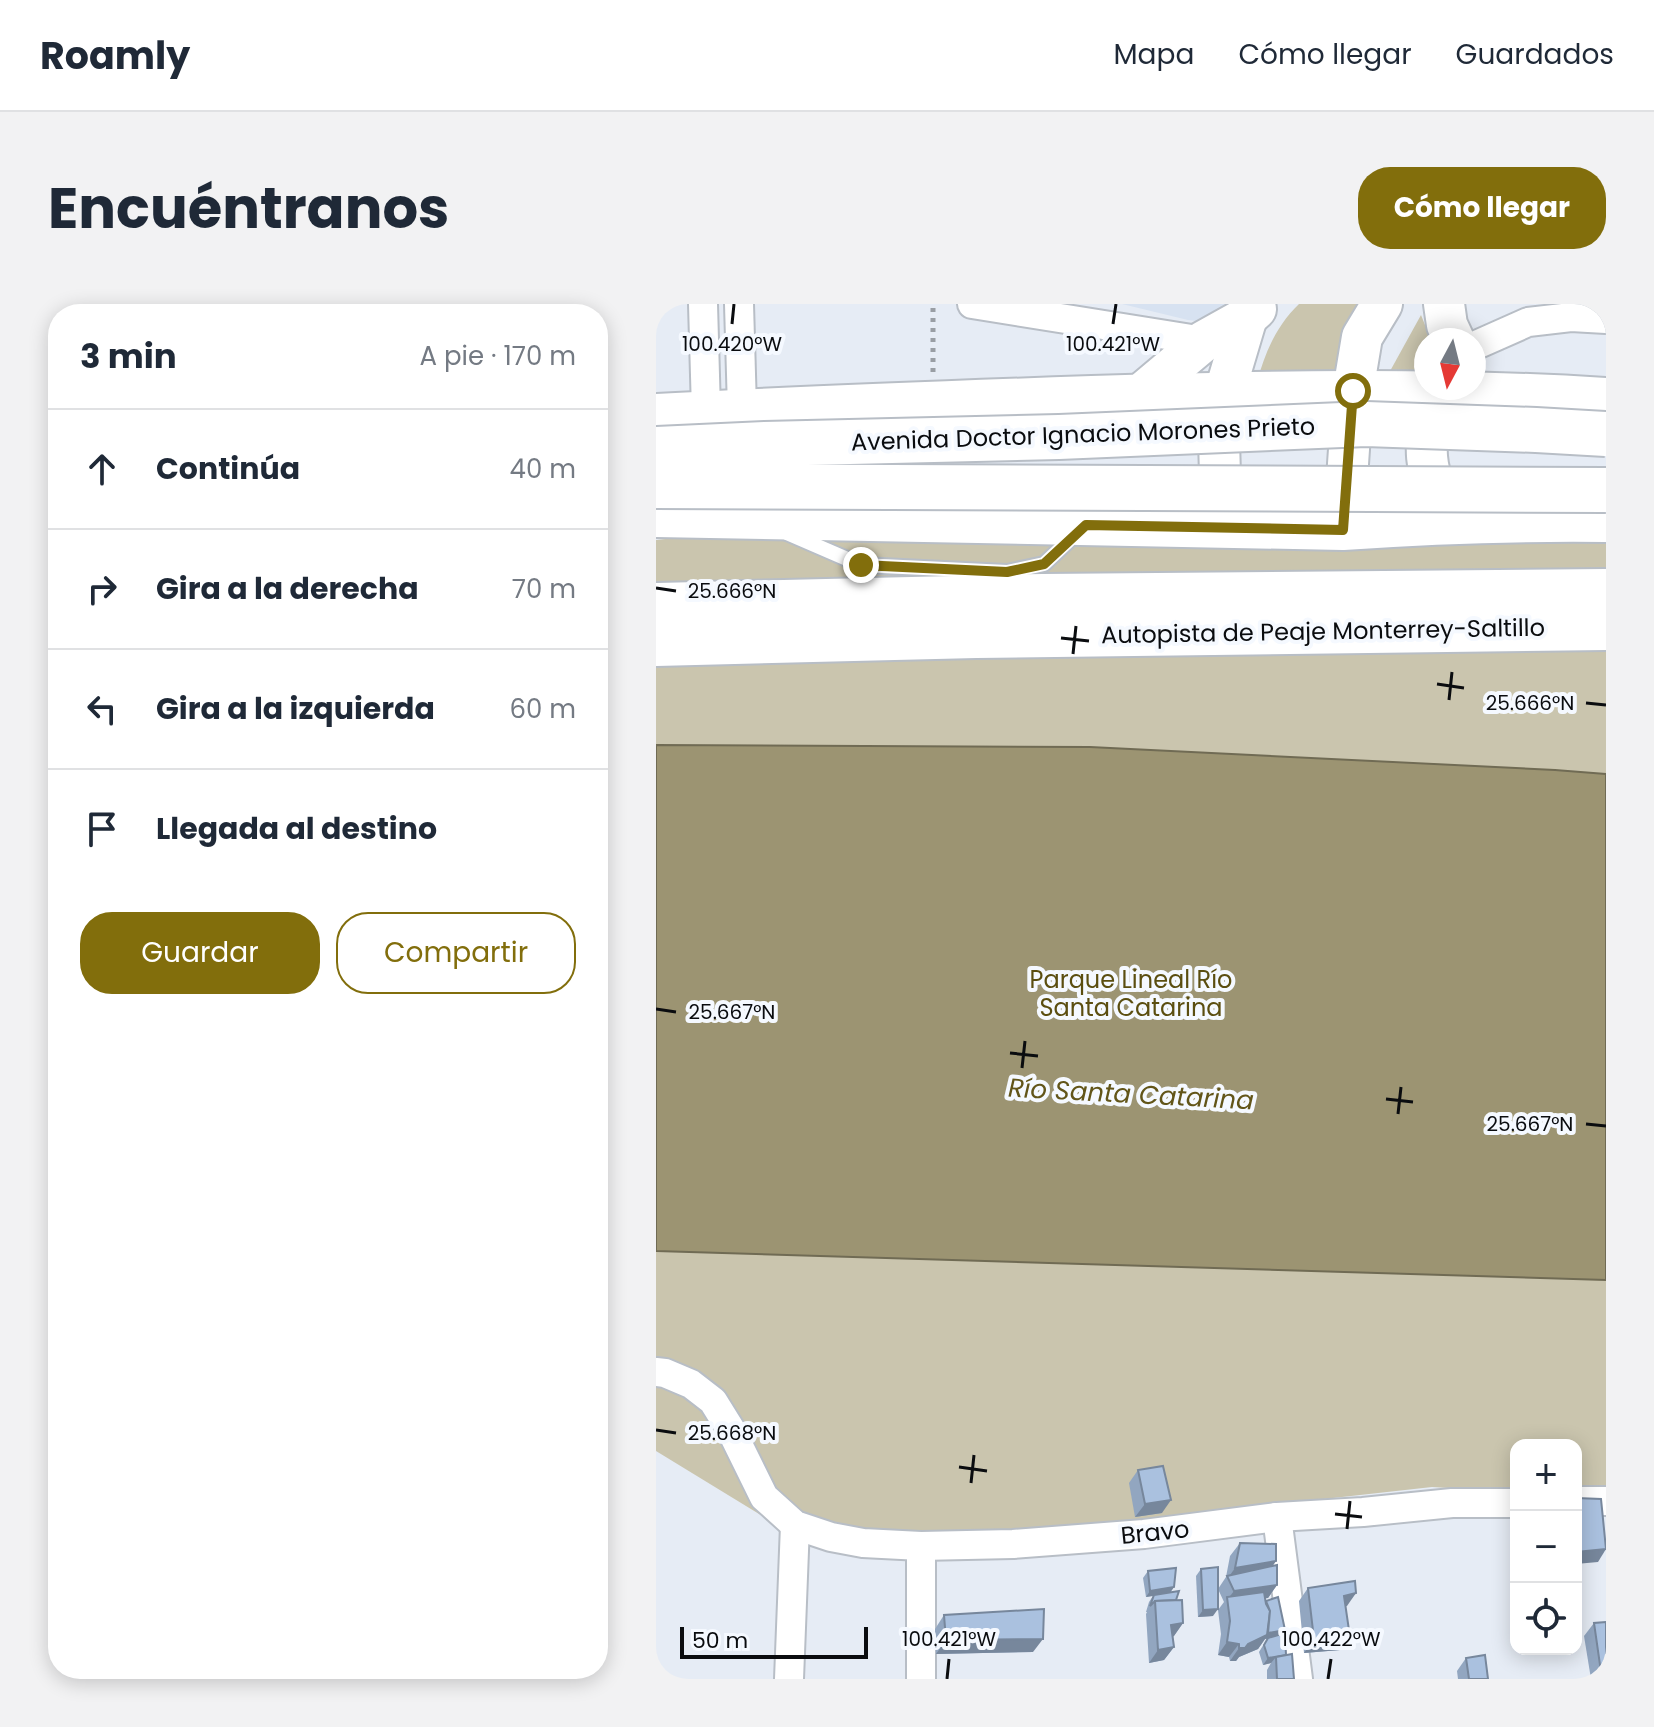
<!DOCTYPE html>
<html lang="es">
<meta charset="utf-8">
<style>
:root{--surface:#fff;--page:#f2f2f3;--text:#1f2937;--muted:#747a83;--line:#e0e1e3;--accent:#826e0c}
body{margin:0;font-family:Poppins,sans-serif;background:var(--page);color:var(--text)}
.controls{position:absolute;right:24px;bottom:24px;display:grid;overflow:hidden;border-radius:16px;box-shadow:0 4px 20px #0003}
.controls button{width:72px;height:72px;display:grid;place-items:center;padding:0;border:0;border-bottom:2px solid var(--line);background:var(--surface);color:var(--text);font:40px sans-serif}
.compass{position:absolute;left:758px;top:24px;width:72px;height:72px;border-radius:50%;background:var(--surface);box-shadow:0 4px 20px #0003;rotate:187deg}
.scale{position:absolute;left:24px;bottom:20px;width:188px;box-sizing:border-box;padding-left:8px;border:4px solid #0a0c0f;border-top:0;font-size:22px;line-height:28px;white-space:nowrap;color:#0a0c0f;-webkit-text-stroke:6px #f5f9ff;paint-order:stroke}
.stop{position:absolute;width:24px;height:24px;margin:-18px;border:6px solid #826e0c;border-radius:50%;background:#fff}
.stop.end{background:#826e0c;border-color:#fff;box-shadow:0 2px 8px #0008}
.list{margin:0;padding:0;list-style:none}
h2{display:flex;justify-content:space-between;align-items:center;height:104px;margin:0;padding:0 32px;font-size:34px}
h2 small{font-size:26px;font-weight:400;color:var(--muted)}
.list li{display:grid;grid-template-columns:52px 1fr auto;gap:24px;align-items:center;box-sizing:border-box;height:120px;padding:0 32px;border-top:2px solid var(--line)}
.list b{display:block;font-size:30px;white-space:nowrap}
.list em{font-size:26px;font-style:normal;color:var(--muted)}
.actions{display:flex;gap:16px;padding:24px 32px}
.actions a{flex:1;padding:18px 0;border:2px solid var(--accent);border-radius:32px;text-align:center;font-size:28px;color:var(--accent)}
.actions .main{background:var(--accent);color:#fff}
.icon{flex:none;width:44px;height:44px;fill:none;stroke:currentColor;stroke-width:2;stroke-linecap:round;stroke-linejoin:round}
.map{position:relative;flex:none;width:950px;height:1375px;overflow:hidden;border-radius:32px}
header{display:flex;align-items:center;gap:48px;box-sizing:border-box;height:112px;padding:0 40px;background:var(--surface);border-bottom:2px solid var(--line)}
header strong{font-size:38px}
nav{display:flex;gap:44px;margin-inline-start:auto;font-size:28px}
.intro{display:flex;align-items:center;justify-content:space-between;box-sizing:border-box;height:192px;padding:0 48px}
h1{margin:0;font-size:56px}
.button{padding:20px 36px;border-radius:32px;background:var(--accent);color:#fff;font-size:28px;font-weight:700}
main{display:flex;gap:48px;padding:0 48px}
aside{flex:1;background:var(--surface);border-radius:32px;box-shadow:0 4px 20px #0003}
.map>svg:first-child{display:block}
.built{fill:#d7e2f1}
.green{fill:#cac5ae}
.water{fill:#9c9472;stroke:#706b54;stroke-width:2}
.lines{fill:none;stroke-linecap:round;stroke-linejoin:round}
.service-casing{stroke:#b8bec6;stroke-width:18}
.minor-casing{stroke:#b8bec6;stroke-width:32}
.secondary-casing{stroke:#b8bec6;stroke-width:44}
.motorway-casing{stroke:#b8bec6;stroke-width:48}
.path{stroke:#999ea4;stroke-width:5;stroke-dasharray:4 6;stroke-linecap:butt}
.service{stroke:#fff;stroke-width:14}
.minor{stroke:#fff;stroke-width:28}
.secondary{stroke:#fff;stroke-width:40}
.motorway{stroke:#fff;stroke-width:44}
.primary-bridge-casing{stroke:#b8bec6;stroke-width:48;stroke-linecap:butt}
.primary-bridge{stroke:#fff;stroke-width:44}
.wall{fill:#92a6c0}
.shaded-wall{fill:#77879c}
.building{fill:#aac1df;stroke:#77879c;stroke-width:2}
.route{stroke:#826e0c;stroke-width:10}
.ticks{fill:none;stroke:#0a0c0f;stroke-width:3}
.labels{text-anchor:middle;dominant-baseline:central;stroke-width:8;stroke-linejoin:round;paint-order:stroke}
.street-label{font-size:24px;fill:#0a0c0f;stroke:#f5f9ff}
.park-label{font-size:24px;fill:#5b4e10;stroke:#f5f9ff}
.water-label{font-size:26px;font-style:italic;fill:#625519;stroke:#f5f9ff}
.ticks-label{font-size:20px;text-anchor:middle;fill:#0a0c0f;stroke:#f5f9ff;stroke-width:8;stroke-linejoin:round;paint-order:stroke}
</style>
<header>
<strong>Roamly</strong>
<nav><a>Mapa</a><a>Cómo llegar</a><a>Guardados</a></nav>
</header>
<div class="intro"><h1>Encuéntranos</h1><a class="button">Cómo llegar</a></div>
<main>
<aside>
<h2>3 min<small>A pie · 170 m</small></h2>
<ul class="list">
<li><svg class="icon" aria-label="ahead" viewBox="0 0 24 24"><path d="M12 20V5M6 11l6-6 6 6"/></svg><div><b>Continúa</b></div><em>40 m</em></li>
<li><svg class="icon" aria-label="right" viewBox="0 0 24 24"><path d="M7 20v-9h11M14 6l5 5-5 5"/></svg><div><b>Gira a la derecha</b></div><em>70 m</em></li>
<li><svg class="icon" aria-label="left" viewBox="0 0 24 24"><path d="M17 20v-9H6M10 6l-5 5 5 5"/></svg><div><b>Gira a la izquierda</b></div><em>60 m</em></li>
<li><svg class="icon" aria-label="arrive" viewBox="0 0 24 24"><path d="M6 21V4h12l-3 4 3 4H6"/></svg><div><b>Llegada al destino</b></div></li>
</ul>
<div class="actions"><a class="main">Guardar</a><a>Compartir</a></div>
</aside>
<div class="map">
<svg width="950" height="1375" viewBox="0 0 950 1375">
<rect width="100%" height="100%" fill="#e6ecf5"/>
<!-- built -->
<path class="built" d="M466,0h115l-31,18 -18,-2z"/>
<!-- green -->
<g class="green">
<path d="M643,0h68l-7,9 -29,67 -74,2c8,-29 19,-56 42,-78z"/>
<path d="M765,11l10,25h-5v43l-42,-1z"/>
<path d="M950,169v1024l-30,-2v-50h-60v47l-84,-5 -435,48 -210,-4 -131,-80v-911l121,-13z"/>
</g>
<!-- water -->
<path class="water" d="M0,441l434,2 465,23 51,4v506l-950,-29z"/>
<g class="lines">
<defs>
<path id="service" d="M131,229l74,32 146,7 37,-8 34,-32"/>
<g id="minor">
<path d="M47,0l3,107"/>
<path d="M83,0l3,105"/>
<path d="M316,0l232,37"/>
<path d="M818,42l54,-24 43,-5 35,2"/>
<path d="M0,1068l9,1 26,11 22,17 18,29 33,67 31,28 36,12 32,6 58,3 92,-2 131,-10 133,-17 86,-5 89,-9h64"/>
<path d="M920,1197h30"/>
<path d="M621,1213l21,162"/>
<path d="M265,1242v133"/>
<path d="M133,1375l6,-154"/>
</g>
<g id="secondary">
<path d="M788,0l3,21 7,15"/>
<path d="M485,90l63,-53 43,-24 9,-8"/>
<path d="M789,96c-28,27 -23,90 10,110"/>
<path d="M0,110c145,-8 290,-13 436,-18 171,-5 343,-9 514,2"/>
<path d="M0,213l687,13c88,-6 175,-9 263,-8"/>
<path d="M578,215l-14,-44 -1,-35 6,-49 22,-74"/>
<path d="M688,218l9,-131 9,-54 20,-33"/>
</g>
<g id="motorway">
<path d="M0,301l387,-9 563,-5"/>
<path d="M0,340l320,-8 630,-8"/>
</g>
</defs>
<!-- service casing -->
<use href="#service" class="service-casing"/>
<!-- minor casing -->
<use href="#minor" class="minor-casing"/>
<!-- secondary casing -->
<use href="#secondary" class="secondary-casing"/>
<!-- motorway casing -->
<use href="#motorway" class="motorway-casing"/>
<!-- path -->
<path class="path" d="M277,68v-68"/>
<!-- service -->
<use href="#service" class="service"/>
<!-- minor -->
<use href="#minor" class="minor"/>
<!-- secondary -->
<use href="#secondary" class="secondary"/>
<!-- motorway -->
<use href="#motorway" class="motorway"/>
<defs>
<g id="primary-bridge">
<path d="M0,145l109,-5 294,-7 307,-13 170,6 70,4"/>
<path d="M0,182l950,4"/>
</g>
</defs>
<!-- primary-bridge casing -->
<use href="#primary-bridge" class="primary-bridge-casing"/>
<!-- primary-bridge -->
<use href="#primary-bridge" class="primary-bridge"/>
</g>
<!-- wall -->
<g class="wall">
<path d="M482,1166l24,43 -27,4 -6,-34z"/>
<path d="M584,1239l33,23 4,19 -9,13h-3l1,3 16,33 4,21 8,24h-27v-9l4,-7 -8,2 -4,-13 8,-13h-2l-7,10 -19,8 -3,4h-6l-1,-4 -11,-2 3,-21 -3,-24 6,-8 -6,-13 8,-12 4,-21z"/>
<path d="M545,1265l12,47 -15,1 -2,-41z"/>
<path d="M492,1267l26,16 -4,5 6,8 7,23 -10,14 1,10 -10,13 -15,3 -3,-49 1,-2h-1l3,-10 4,-6 -7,1 -3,-19z"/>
<path d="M652,1284l48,5 -11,13 5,31 -10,13 -36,3 -5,-52z"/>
<path d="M288,1311l89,37 -97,2 -1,-25z"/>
<path d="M938,1319l12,56h-15l-7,-43z"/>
<path d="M810,1354l22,21h-30l-1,-8z"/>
</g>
<!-- shaded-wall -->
<g class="shaded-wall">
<path d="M515,1196l-9,13 -27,4 10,-13z"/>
<path d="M950,1245l-8,13 -22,2v-12z"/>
<path d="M620,1257l-9,14 -39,3 7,-10z"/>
<path d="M621,1281l-9,13 -40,6 -1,-4 7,-9z"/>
<path d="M518,1283l-4,6 -24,4 4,-6z"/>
<path d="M700,1289l-9,13 -12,3 9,-13z"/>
<path d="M562,1305l-5,7 -15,1 5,-7z"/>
<path d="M527,1319l-9,13 -12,2 9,-13z"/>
<path d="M629,1326l-5,6 -15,3 -7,10 -19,8 -3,4h-6l9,-13 27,-15z"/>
<path d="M694,1333l-10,13 -36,3 10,-14z"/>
<path d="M387,1335l-10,13 -97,2 10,-14z"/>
<path d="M571,1338l12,2 -10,13 -11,-2z"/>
<path d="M518,1343l-10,13 -15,3 9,-13z"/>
<path d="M630,1351l-10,2 -5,6 -8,2 5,-7z"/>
</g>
<!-- building -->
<g class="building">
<path d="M507,1162l8,34 -26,4 -7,-34z"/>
<path d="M920,1194l25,1 5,50 -30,3z"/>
<path d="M584,1239l36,1v17l-41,7z"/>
<path d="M621,1261v20l-43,6 -7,-15z"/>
<path d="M562,1263v42l-15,1 -2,-41z"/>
<path d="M520,1264l-2,19 -24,4 -2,-20z"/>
<path d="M699,1277l1,12 -12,3 6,41 -36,2 -6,-51z"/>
<path d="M523,1287l-3,9 -21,1 -5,5 4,-11z"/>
<path d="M608,1288l2,12 4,7 -3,24 -19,9 -3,4h-6v-4l-12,-2 3,-21 -3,-24z"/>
<path d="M622,1293l7,33 -17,3 2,-22 -4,-10z"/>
<path d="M526,1296l1,23 -12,2 3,22 -16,3 -3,-49z"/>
<path d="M388,1305l-1,30 -97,1 -2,-25z"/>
<path d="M950,1318v57h-4l-8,-56z"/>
<path d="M629,1329l1,22 -18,3 -4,-13 4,-7z"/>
<path d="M636,1350l2,25h-17l-1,-22z"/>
<path d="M829,1351l3,24h-19l-3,-21z"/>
</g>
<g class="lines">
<!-- route -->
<path class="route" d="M205,261l146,7 37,-8 42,-39 257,5 10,-139"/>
</g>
<!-- ticks -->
<path class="ticks" d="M76,20l2,-20M457,20l3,-20M0,284l20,3M405,334l28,3M417,350l3,-28M781,380l27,4M793,396l3,-28M930,399l20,2M0,705l20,3M354,749l28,3M366,764l3,-27M730,795l27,3M742,810l3,-27M930,820l20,2M0,1126l20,3M303,1163l28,4M315,1179l3,-28M679,1210l27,3M691,1225l3,-28M291,1375l2,-20M672,1375l3,-20"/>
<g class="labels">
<!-- street labels -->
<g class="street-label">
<text transform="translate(427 130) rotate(-2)">Avenida Doctor Ignacio Morones Prieto</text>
<text transform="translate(667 327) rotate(-1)">Autopista de Peaje Monterrey-Saltillo</text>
<text transform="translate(499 1228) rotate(-6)">Bravo</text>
</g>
<!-- park labels -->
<g class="park-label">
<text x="475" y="675">Parque Lineal Río<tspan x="475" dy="28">Santa Catarina</tspan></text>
</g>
<!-- water labels -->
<g class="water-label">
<text transform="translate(475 790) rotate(3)">Río Santa Catarina</text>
</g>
</g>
<g class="ticks-label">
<text x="76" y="47">100.420°W</text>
<text x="457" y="47">100.421°W</text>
<text x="76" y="294">25.666°N</text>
<text x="874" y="406">25.666°N</text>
<text x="76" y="715">25.667°N</text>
<text x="874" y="827">25.667°N</text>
<text x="76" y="1136">25.668°N</text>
<text x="293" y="1342">100.421°W</text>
<text x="675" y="1342">100.422°W</text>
</g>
</svg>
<div class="controls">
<button>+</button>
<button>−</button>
<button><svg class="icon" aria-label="locate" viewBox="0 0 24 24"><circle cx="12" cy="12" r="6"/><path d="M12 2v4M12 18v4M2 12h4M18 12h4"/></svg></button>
</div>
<svg class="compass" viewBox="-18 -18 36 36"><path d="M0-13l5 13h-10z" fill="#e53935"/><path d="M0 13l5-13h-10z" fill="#747a83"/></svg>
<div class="scale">50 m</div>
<div class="stop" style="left:697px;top:87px"></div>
<div class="stop end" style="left:205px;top:261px"></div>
</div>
</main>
